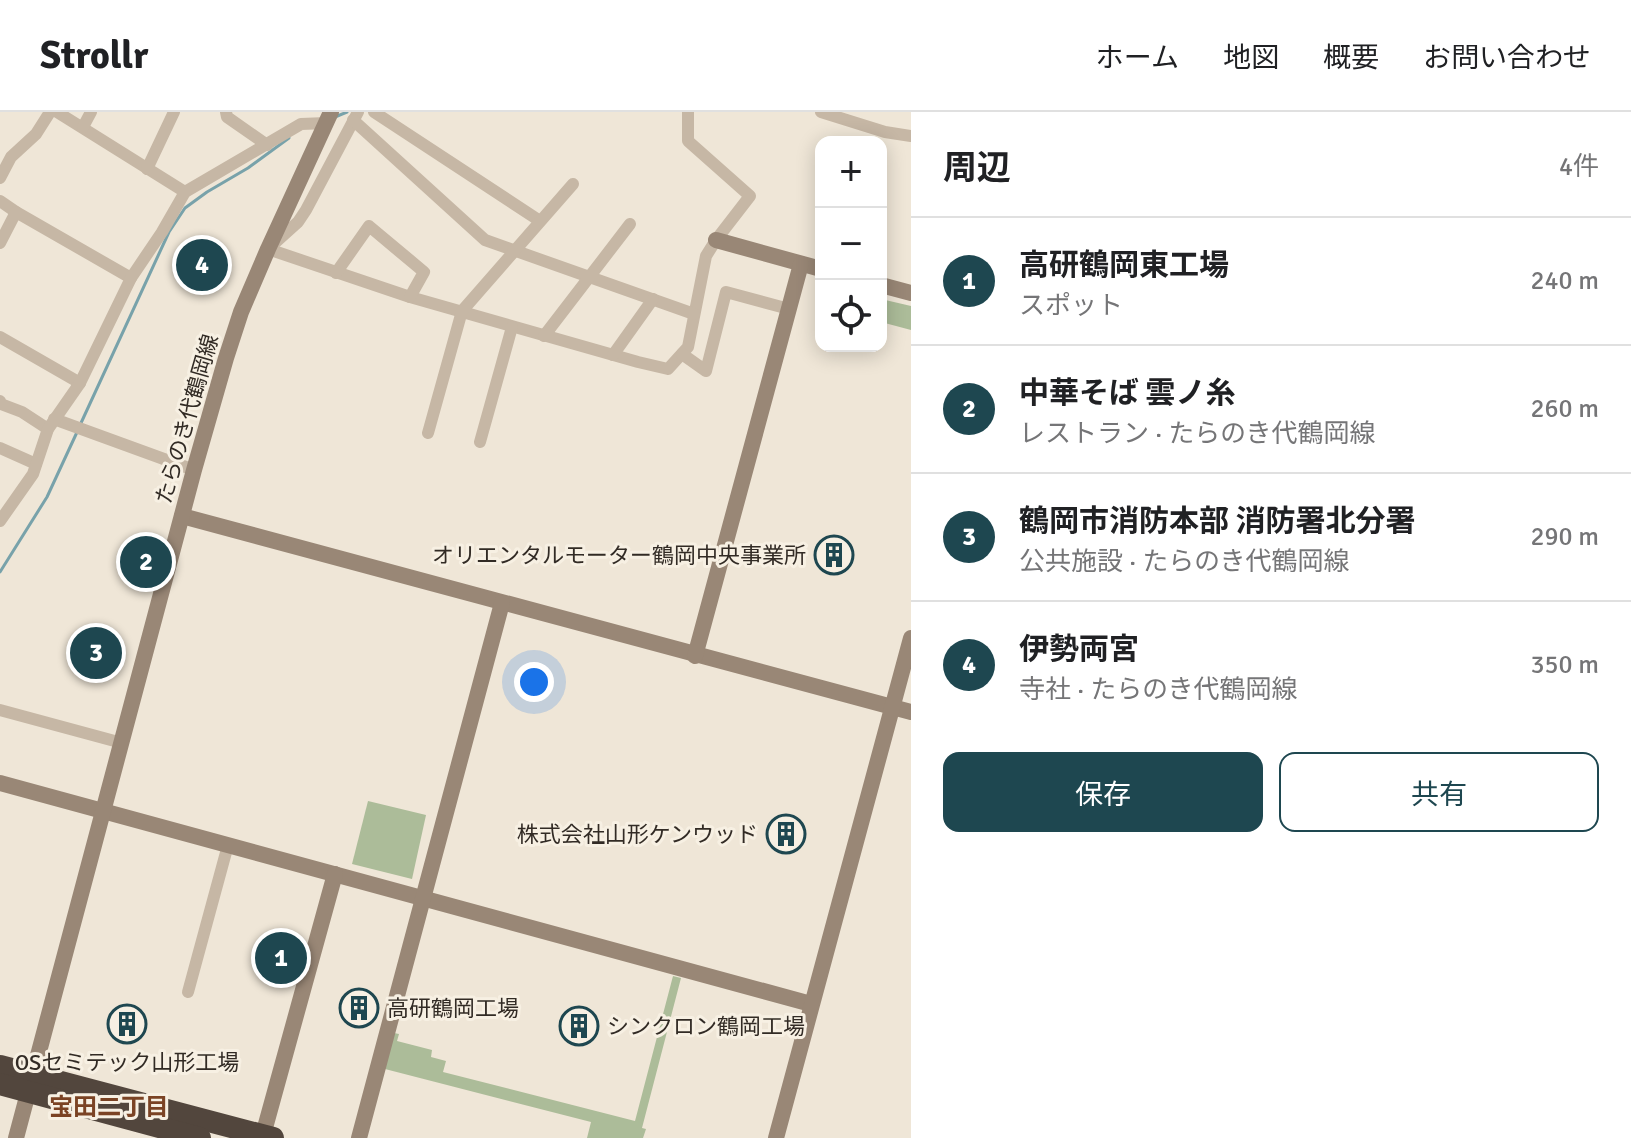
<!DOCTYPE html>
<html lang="ja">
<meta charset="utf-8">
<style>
:root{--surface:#fff;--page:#f2f2f2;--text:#202124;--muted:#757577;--line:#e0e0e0;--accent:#1e4750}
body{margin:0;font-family:Signika,"Noto Sans JP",sans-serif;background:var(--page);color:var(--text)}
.controls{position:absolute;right:24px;top:24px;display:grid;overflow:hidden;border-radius:16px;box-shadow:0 4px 20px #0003}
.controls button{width:72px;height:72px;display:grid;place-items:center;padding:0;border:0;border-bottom:2px solid var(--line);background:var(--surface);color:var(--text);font:40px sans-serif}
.you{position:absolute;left:534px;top:570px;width:28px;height:28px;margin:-20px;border:6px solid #fff;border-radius:50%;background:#1a73e8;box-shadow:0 0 0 12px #1a73e833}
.badge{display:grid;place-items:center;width:52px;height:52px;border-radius:50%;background:var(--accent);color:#fff;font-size:26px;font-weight:700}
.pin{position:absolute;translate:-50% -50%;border:4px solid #fff;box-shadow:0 2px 8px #0006}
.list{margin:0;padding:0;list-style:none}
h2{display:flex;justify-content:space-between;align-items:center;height:104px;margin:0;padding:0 32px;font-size:34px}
h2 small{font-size:26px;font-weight:400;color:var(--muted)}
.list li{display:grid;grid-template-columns:52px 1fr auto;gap:24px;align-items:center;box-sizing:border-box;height:128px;padding:0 32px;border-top:2px solid var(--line)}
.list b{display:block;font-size:30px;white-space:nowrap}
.list p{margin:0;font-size:26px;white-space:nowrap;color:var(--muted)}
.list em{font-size:26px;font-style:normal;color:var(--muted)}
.actions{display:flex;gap:16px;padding:24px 32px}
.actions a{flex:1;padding:18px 0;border:2px solid var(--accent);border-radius:16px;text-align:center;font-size:28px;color:var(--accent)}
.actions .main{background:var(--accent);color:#fff}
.icon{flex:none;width:44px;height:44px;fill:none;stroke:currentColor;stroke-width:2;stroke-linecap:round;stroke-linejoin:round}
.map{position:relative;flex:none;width:911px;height:1026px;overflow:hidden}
header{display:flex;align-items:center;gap:48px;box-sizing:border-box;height:112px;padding:0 40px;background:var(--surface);border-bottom:2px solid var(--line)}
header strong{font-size:38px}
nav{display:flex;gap:44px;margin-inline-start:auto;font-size:28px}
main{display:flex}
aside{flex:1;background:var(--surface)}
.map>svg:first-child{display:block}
.green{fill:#acbc99}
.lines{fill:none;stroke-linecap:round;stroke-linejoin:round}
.stream{stroke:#78a2aa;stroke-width:3}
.street{stroke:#c6b7a5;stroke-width:12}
.secondary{stroke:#998776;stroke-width:16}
.highway{stroke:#52463d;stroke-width:22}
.labels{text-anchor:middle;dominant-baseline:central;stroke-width:6;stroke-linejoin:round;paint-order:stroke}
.street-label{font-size:22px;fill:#322b25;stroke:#f7f0e3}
.poi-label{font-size:22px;fill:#322b25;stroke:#f7f0e3;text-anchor:end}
.neighbourhood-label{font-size:24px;font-weight:bold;fill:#7b4324;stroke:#f7f0e3}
</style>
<header>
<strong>Strollr</strong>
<nav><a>ホーム</a><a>地図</a><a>概要</a><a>お問い合わせ</a></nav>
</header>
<main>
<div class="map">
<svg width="911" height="1026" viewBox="0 0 911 1026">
<rect width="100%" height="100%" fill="#efe6d7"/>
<!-- green -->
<g class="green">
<path d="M881,187l30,7v24l-30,-8z"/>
<path d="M368,689l58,14 -14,64 -60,-15z"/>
<path d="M673,864l8,2 -39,150 4,1 -3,9h-56l4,-16 -206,-53 9,-36 5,1 -2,7 35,9 -1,7 15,4 -3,11 192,49z"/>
</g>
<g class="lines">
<!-- stream -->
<g class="stream">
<path d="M335,5l12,-5"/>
<path d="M81,311l88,-191 16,-24 22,-16 41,-24 41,-30"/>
<path d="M0,460l47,-75 31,-67"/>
</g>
<!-- street -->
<g class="street">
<path d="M57,0l128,80"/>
<path d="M226,0l1,5 40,28"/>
<path d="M358,0l-52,98 -8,12 -30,27 142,48 228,65 30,7 20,-22 18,-91 10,-16 34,-44 -62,-55v-29"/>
<path d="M374,0l166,109"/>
<path d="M821,0l64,20 26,4"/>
<path d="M353,8l132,120 209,74"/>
<path d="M83,15l8,-15"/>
<path d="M147,57l27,-57"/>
<path d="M0,66l11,-21 25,-23 14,-22"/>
<path d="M0,89l16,11"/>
<path d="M0,131l16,-31 115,66"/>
<path d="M336,161l33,-47 55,46 -14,25"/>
<path d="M544,224l86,-112"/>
<path d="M0,225l80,46"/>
<path d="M682,242l24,17 20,-79 63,17"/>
<path d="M613,243l40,-56"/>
<path d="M0,289l1,3 21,8 26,17"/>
<path d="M54,307l140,51"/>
<path d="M428,321l34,-122 111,-127"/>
<path d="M480,330l32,-115"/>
<path d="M0,336l36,16"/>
<path d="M0,409l33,-47 15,-45 32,-46 51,-105 31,-46 23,-40 116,-68 26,-1"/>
<path d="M0,598l122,33"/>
<path d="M188,880l40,-147"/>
</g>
<!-- secondary -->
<g class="secondary">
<path d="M716,128l105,29"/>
<path d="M881,173l30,8"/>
<path d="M182,404l729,196"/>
<path d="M695,544l106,-392"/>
<path d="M0,671l811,221"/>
<path d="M263,1023l72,-261"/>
<path d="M16,1026l178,-668 32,-112 15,-46 27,-63 63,-137"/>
<path d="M359,1026l143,-535"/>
<path d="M776,1026l135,-500"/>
</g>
<!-- highway -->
<g class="highway">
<path d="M0,954l273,72"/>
<path d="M0,972l200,54"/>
</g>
</g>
<!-- icons -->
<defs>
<symbol id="building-ring" viewBox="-11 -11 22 22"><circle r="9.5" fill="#f7f0e3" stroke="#1e4750" stroke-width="1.5"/><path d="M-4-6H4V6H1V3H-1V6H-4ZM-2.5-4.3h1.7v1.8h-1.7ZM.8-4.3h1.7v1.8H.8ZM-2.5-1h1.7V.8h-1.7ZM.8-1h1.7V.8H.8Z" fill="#1e4750"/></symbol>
</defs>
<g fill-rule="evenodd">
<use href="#building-ring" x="812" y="421" width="44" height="44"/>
<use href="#building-ring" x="764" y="700" width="44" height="44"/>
<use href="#building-ring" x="337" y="874" width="44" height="44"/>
<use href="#building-ring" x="105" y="890" width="44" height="44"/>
<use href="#building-ring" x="557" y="892" width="44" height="44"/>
</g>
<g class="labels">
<!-- street labels -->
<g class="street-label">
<text transform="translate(187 307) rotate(-74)">たらのき代鶴岡線</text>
</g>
<!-- poi labels -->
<g class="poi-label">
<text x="806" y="443">オリエンタルモーター鶴岡中央事業所</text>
<text x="758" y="722">株式会社山形ケンウッド</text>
<text x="387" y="896" text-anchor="start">高研鶴岡工場</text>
<text x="607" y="914" text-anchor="start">シンクロン鶴岡工場</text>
<text x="127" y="950" text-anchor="middle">OSセミテック山形工場</text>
</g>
<!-- neighbourhood labels -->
<g class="neighbourhood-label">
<text x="109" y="995">宝田二丁目</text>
</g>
</g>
</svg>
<div class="controls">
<button>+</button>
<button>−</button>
<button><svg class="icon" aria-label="locate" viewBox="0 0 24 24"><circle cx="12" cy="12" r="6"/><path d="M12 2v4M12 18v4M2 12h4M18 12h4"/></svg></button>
</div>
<div class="you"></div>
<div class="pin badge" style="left:281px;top:846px">1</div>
<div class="pin badge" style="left:146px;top:450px">2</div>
<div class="pin badge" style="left:96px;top:541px">3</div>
<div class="pin badge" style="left:202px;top:153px">4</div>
</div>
<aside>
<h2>周辺<small>4件</small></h2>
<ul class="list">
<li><span class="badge">1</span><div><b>高研鶴岡東工場</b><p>スポット</p></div><em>240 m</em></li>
<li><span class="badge">2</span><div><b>中華そば 雲ノ糸</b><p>レストラン · たらのき代鶴岡線</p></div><em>260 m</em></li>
<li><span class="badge">3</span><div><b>鶴岡市消防本部 消防署北分署</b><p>公共施設 · たらのき代鶴岡線</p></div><em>290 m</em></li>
<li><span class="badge">4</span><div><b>伊勢両宮</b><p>寺社 · たらのき代鶴岡線</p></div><em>350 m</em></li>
</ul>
<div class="actions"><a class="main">保存</a><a>共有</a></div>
</aside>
</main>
